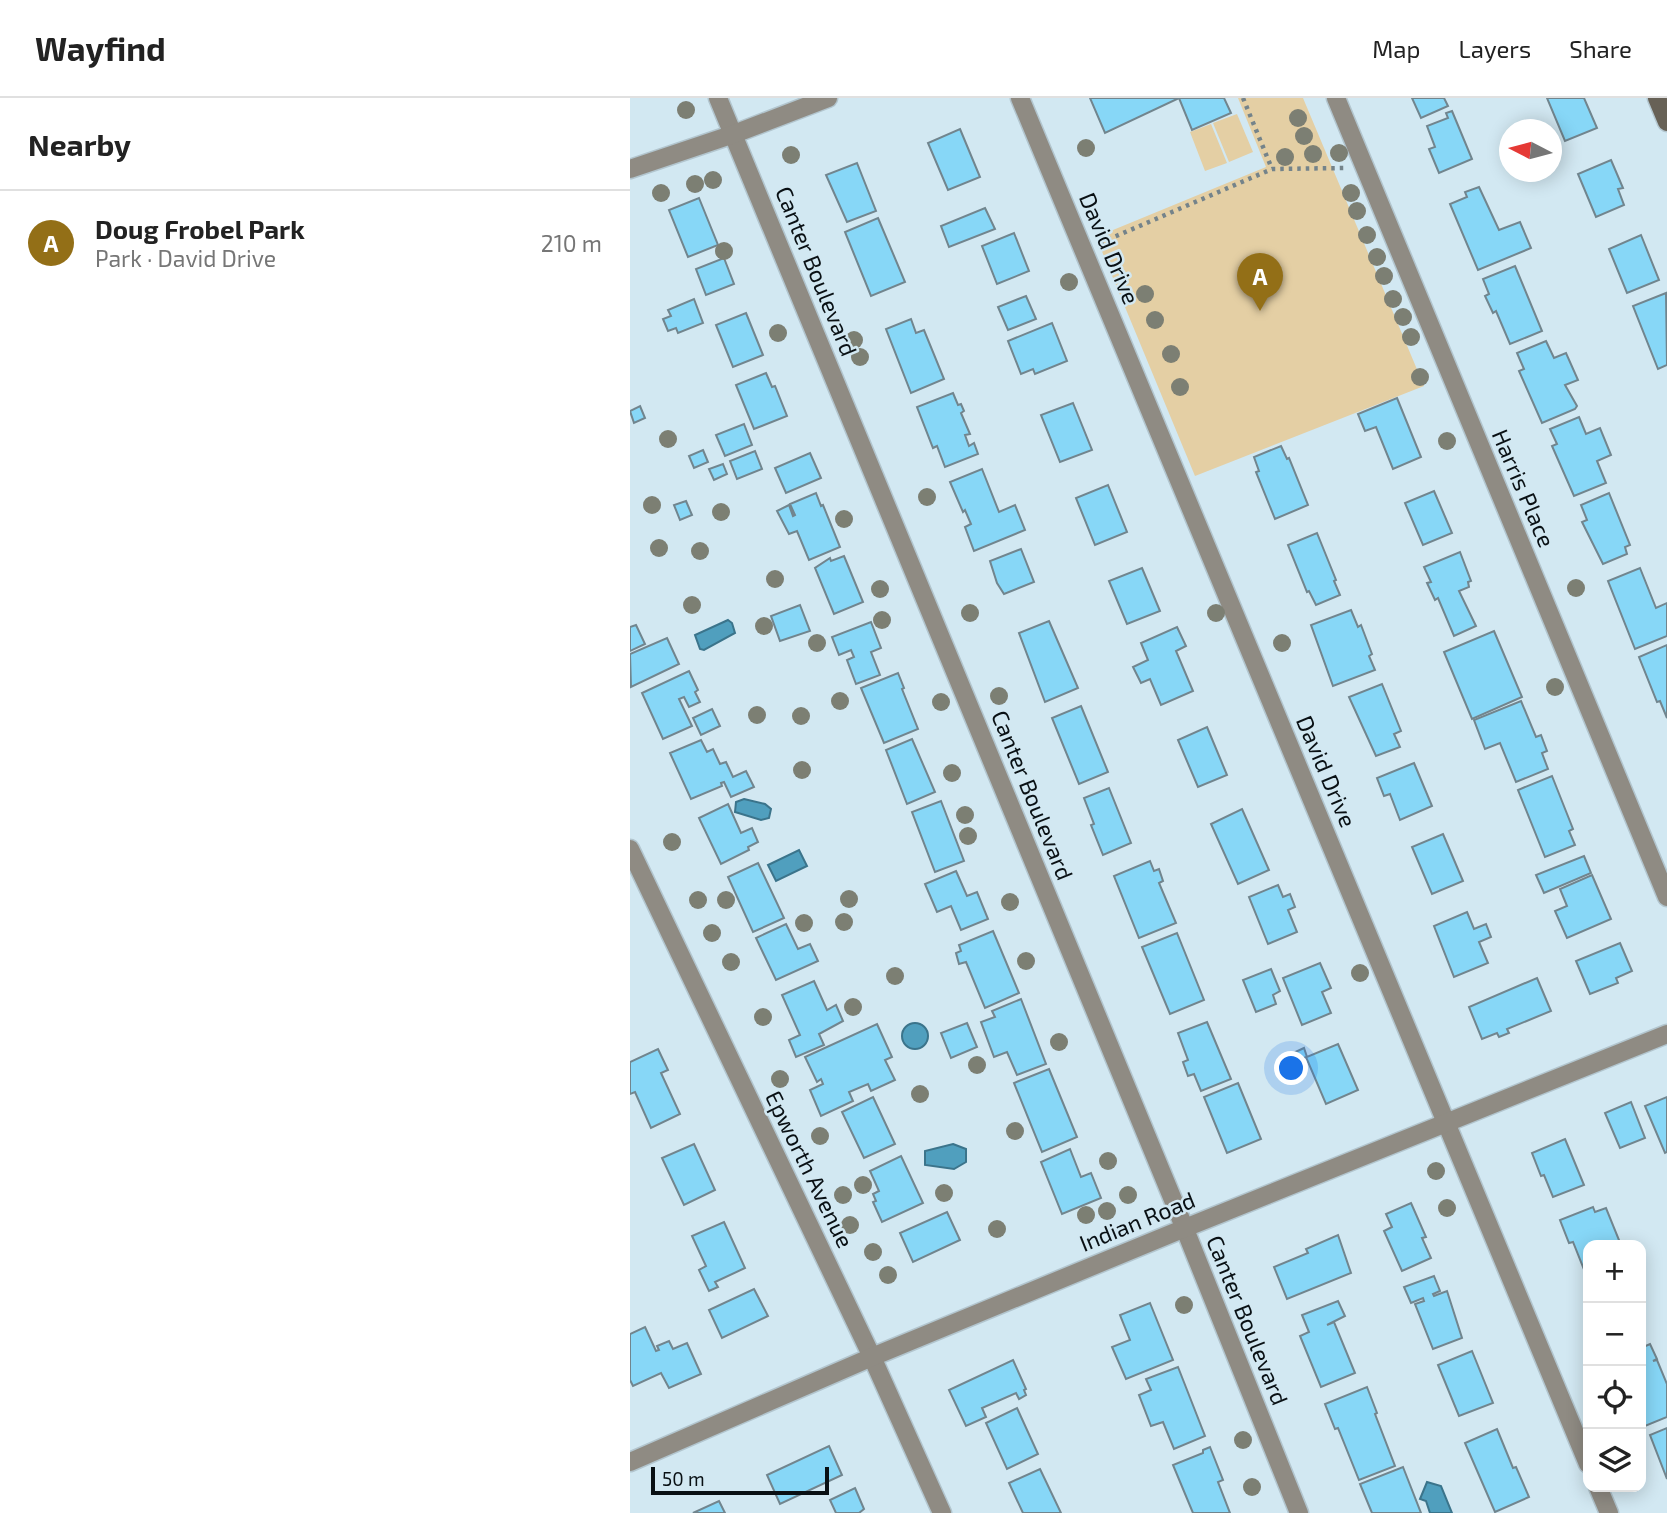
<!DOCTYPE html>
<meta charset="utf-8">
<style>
:root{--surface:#fff;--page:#f6f6f6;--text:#222;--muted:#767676;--line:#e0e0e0;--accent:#936f17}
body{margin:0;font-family:"Exo 2",sans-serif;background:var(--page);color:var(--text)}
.controls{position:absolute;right:21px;bottom:21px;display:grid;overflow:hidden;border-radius:14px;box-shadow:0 4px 18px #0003}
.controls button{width:63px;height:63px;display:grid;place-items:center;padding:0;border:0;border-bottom:2px solid var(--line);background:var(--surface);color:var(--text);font:35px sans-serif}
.compass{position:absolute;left:869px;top:21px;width:63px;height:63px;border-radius:50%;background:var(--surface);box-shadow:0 4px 18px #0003;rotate:276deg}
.scale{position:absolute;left:21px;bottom:18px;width:178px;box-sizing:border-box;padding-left:7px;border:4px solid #091014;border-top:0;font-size:19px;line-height:24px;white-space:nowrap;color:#091014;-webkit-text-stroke:5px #d2e8f2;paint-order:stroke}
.you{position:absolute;left:662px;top:971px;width:24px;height:24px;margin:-18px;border:5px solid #fff;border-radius:50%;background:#1a73e8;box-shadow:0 0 0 10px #1a73e833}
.badge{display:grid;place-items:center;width:46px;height:46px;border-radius:50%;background:var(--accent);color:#fff;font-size:23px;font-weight:700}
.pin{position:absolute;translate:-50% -58px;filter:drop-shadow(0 2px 4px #0008)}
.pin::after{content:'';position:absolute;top:37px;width:24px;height:21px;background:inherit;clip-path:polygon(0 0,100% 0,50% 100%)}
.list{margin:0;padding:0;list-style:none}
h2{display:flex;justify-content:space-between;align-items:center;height:91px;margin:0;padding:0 28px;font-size:30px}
h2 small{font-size:23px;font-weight:400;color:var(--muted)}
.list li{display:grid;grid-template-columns:46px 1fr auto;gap:21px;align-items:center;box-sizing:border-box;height:105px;padding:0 28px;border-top:2px solid var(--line)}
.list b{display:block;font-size:26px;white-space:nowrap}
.list p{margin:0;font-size:23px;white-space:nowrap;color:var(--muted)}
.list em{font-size:23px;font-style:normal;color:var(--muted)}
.icon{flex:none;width:38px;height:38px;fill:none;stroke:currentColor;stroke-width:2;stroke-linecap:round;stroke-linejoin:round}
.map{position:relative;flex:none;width:1037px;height:1415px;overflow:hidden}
header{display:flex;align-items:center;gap:42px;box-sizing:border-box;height:98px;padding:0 35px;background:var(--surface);border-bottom:2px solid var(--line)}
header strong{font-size:33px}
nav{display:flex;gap:38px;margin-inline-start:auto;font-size:24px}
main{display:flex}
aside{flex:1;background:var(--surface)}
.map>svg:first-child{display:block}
.green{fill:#e4cfa4}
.water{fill:#509fbe;stroke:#3b748b;stroke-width:2}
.building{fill:#87d7f7;stroke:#71858e;stroke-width:2}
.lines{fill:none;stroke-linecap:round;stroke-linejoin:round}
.minor-casing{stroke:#b2c5ce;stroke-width:21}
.secondary-casing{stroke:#b2c5ce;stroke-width:21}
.path{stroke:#74838a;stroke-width:4.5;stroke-dasharray:3.5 5;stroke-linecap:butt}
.minor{stroke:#8f8b83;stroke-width:18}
.secondary{stroke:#676156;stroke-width:18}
.tree{fill:#7c7f73}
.labels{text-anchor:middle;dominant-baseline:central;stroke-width:5;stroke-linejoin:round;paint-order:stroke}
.street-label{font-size:23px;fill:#091014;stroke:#d2e8f2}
</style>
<header>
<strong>Wayfind</strong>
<nav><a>Map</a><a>Layers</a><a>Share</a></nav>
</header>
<main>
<aside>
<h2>Nearby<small></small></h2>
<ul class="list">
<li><span class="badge">A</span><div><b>Doug Frobel Park</b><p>Park · David Drive</p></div><em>210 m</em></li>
</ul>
</aside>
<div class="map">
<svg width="1037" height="1415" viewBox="0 0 1037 1415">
<rect width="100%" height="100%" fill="#d2e8f2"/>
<!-- green -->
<g class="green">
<path d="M608,0h65l121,288 -229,90 -99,-239 170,-70z"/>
<path d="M607,16l16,38 -24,10 -16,-39z"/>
<path d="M581,26l16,39 -22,8 -15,-39z"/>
</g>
<!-- water -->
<g class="water">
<path d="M98,522l4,3 3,10 -31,17 -4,-1 -5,-14z"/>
<path d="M114,701l21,5 6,5 -2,9 -8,2 -26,-8 1,-10z"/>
<path d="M169,752l8,16 -31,15 -8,-16z"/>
<circle cx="285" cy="938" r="13"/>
<path d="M323,1046l13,5v13l-12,7 -29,-4v-14z"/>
<path d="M797,1384l14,4 11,27h-22l-4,-12 -6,-2z"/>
</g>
<!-- building -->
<g class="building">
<path d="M460,0h134l7,15 -39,17 -13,-32 -74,35z"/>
<path d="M782,0h32l4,8 -27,12z"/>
<path d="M917,0h37l13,30 -32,13z"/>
<path d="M822,13l20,48 -33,14 -10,-24 6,-2 -8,-21 21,-8 -2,-5z"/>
<path d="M330,31l20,48 -32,13 -20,-47z"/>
<path d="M981,62l12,28 -5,1 6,16 -28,12 -18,-43z"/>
<path d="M227,65l19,48 -29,11 -21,-47z"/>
<path d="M849,89l20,43 21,-8 11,26 -53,22 -28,-66 17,-7 -2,-5z"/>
<path d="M69,100l19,47 -30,12 -19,-47z"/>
<path d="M355,110l10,21 -46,18 -8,-21z"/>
<path d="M248,120l27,64 -34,14 -26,-64z"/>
<path d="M384,135l15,38 -32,13 -15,-38z"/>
<path d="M1011,137l18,45 -32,13 -18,-44z"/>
<path d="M94,160l10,26 -28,11 -10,-26z"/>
<path d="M885,168l27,65 -32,13 -14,-33 -3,2 -8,-17 4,-2 -6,-15z"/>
<path d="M1036,195l1,72 -9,4 -25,-63z"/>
<path d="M396,198l10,23 -28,11 -10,-23z"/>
<path d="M64,201l9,24 -25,10 -2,-5 -8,3 -5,-12 8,-3 -3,-6z"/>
<path d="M116,215l17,42 -30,12 -17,-42z"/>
<path d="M281,221l5,14 8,-3 20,49 -33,14 -25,-64z"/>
<path d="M422,225l15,38 -32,13 -2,-5 -12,5 -13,-33z"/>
<path d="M916,243l8,17 12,-5 12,27 -13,5 12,21 -2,3 -33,14 -23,-52 5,-2 -7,-16z"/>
<path d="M136,275l6,14 3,-1 12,30 -33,13 -18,-44z"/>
<path d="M323,295l5,12 3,-1 3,7 -3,2 9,21 -5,1 4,11 5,-3 4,11 -33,13 -8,-21 -4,2 -16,-41z"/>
<path d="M767,300l24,59 -28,12 -17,-42 -11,4 -7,-17z"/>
<path d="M443,305l19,47 -32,12 -19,-47z"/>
<path d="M10,308l5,12 -11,5 -4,-12z"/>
<path d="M949,319l7,17 14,-6 11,27 -14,6 9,22 -32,13 -22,-50 5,-2 -7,-15z"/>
<path d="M114,326l8,21 -27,11 -9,-21z"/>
<path d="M651,348l6,13 2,-1 19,47 -33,14 -19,-47 3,-1 -5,-14z"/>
<path d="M73,352l5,12 -14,6 -5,-12z"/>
<path d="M125,353l7,18 -25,10 -7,-18z"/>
<path d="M180,355l11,25 -35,15 -11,-25z"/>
<path d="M93,366l4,10 -13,6 -5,-11z"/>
<path d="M352,371l17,43 16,-7 10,25 -51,21 -9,-24 6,-3 -6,-14 -2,2 -13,-30z"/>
<path d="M478,387l19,47 -32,13 -19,-47z"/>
<path d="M804,393l18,42 -29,12 -18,-42z"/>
<path d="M186,395l5,13 2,-1 17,42 -31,13 -12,-29 -8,3 -12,-23 12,-6 4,11 2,-1 -5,-11z"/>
<path d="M979,395l21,52 -5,2 2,7 -24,10 -21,-42 5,-2 -6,-15z"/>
<path d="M56,403l6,14 -12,5 -6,-15z"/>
<path d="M687,435l19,47 -2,1 6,14 -24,10 -7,-14 -2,1 -19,-47z"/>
<path d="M391,451l13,33 -30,12 -7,-11 -7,-22z"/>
<path d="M830,454l11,29 -3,1 1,5 -10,4 17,35 -22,10 -16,-38 -3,2 -8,-17 4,-1 -7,-15z"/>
<path d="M214,458l19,46 -29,12 -19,-46 15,-10 1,3z"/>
<path d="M512,470l18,43 -33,13 -18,-43z"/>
<path d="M1010,470l16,40 11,-5v33l-32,13 -27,-68z"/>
<path d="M170,507l10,26 -30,10 -9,-25z"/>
<path d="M721,512l7,17 3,-2 11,29 -3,2 6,14 -42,16 -22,-61z"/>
<path d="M419,523l29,67 -33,14 -26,-69z"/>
<path d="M241,524l10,26 -10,4 9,23 -24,9 -9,-24 7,-3 -3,-7 -12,5 -7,-18z"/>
<path d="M6,527l9,19 -15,7v-24z"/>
<path d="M547,529l9,19 -10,5 17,40 -32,14 -11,-26 -9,4 -8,-16 15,-7 -7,-17z"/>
<path d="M864,533l28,66 -50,22 -28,-67z"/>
<path d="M37,540l12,26 -48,23 -1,-33z"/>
<path d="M1037,547v73l-7,-17 -3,1 -18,-45z"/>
<path d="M59,573l9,19 -3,2 5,10 -11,5 -5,-10 -5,2 13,27 -29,13 -21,-46z"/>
<path d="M268,575l6,15 -2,1 16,40 -34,14 -23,-55z"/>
<path d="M752,586l19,47 -7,3 6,13 -24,9 -27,-59z"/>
<path d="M891,603l15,36 5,-2 6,16 -5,2 6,16 -32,13 -16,-39 -15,6 -11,-29z"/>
<path d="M451,608l27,66 -29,12 -27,-66z"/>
<path d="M82,611l8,17 -19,9 -8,-17z"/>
<path d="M577,629l20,48 -29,12 -20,-47z"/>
<path d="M282,641l23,53 -28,12 -21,-54z"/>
<path d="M71,642l6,12 6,-3 7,15 6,-2 7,15 13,-6 8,16 -23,10 -7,-15 -3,1 1,3 -31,13 -21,-46z"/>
<path d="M784,665l18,43 -32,14 -10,-26 -6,2 -7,-18z"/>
<path d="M922,678l21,53 -4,2 6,14 -30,12 -27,-67z"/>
<path d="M479,690l22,55 -28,12 -12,-30 3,-1 -10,-26z"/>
<path d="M311,703l23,60 -29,11 -23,-60z"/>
<path d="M98,706l13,29 11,-5 6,14 -10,5 1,3 -28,14 -22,-46z"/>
<path d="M612,711l27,61 -31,14 -27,-60z"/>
<path d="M813,736l20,47 -31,13 -20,-47z"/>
<path d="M954,758l7,17 -47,20 -8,-18z"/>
<path d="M520,763l4,10 5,-2 4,12 -4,2 17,40 -37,15 -25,-62z"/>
<path d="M128,765l26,55 -31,14 -25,-55z"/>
<path d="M326,773l11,25 10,-4 11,27 -27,11 -10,-24 -14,6 -12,-28z"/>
<path d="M962,777l19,44 -44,19 -12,-27 12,-5 -7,-17z"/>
<path d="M648,787l5,12 7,-3 5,13 -7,3 9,22 -29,12 -19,-47z"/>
<path d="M837,814l7,17 12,-5 5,13 -12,5 9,21 -34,14 -20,-51z"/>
<path d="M156,826l12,25 12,-5 8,17 -42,19 -20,-42z"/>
<path d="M363,833l26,62 -34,15 -19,-46 -7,2 -3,-11 5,-2 -2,-6z"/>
<path d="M547,835l27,67 -34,14 -28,-67z"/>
<path d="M990,845l12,28 -16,7 2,5 -28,11 -14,-33z"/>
<path d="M690,865l11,25 -9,4 9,21 -29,12 -19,-47z"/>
<path d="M641,871l9,22 -7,4 3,9 -20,8 -13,-32z"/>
<path d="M907,880l14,33 -44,18 2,4 -10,4 -2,-4 -15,6 -13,-32z"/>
<path d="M184,883l13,29 9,-5 7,16 -24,13 5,11 -28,12 -7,-17 11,-5 -18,-40z"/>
<path d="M391,901l25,65 -29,11 -10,-23 -13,5 -13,-35 14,-5 -3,-6z"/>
<path d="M577,924l24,57 -30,12 -7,-17 -6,2 -5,-14 5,-2 -10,-27z"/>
<path d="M337,925l10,24 -26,11 -10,-25z"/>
<path d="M247,926l15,33 -7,3 10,20 -24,11 -3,-7 -19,8 4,9 -32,15 -11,-26 13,-6 -2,-5 -4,3 -12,-25z"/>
<path d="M708,946l20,46 -32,14 -20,-47 -12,5 -3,-8 13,-6 3,9z"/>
<path d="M28,951l10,21 -7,3 19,41 -29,14 -16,-36 -5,2v-32z"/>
<path d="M419,971l28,68 -35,15 -28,-69z"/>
<path d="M608,985l23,56 -34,14 -23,-56z"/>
<path d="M243,999l22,47 -31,14 -22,-46z"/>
<path d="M1037,999v55l-2,1 -20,-47z"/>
<path d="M1001,1004l14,36 -25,10 -15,-35z"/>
<path d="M935,1041l19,46 -31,12 -9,-22 -3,1 -9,-23z"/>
<path d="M64,1046l21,46 -31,15 -22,-47z"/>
<path d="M440,1051l11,28 10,-4 10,25 -39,16 -21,-52z"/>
<path d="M271,1058l22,47 -41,19 -9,-20 3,-1 -3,-7 6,-3 -9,-20z"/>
<path d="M781,1105l15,34 -4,1 9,20 -29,13 -18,-40 8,-4 -6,-13z"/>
<path d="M963,1109l2,5 11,-4 15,37h-33l-1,32 -14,-35 -4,1 -9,-23z"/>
<path d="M317,1114l13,28 -47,22 -13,-29z"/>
<path d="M94,1124l21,46 -30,14 3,5 -9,4 -10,-21 7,-4 -14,-30z"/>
<path d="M708,1137l13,38 -64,26 -13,-32 34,-14 -2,-4z"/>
<path d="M804,1178l6,15 -7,3 1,2 13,-5 15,47 -29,11 -18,-45 9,-3 -1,-3 -12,5 -7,-16z"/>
<path d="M124,1191l14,27 -46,22 -13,-28z"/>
<path d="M708,1203l7,15 -18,9 7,-3 21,51 -34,14 -21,-51 9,-4 -7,-17z"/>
<path d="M520,1205l23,57 -47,19 -14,-32 18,-7 -10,-25z"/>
<path d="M15,1229l11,24 3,-1 -2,-4 12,-5 4,8 14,-6 14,31 -32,14 -8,-15 -28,13 -3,-6v-46z"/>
<path d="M1020,1246l7,15 -4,2 4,-1 10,24v33l-22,9 -4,-10v-68z"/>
<path d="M842,1253l21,52 -34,13 -21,-51z"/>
<path d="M383,1262l13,29 -2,1 2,5 -7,4 -3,-6 -34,15 4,9 -20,9 -17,-36z"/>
<path d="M548,1269l27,69 -31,13 -11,-27 -12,4 -12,-31 12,-5 -5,-11z"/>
<path d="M737,1289l10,26 -2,1 20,52 -36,14 -21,-52 -3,1 -10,-25z"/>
<path d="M387,1310l21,46 -31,15 -21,-46z"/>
<path d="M1037,1330v51l-17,-44z"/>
<path d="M867,1331l16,39 3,-1 13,30 -34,15 -30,-69z"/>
<path d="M199,1348l13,29 -62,29 -13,-29z"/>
<path d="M580,1349l13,33 -5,2 12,31h-37l-20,-48 30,-12v-3z"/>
<path d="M773,1369l18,46h-49l-12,-29z"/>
<path d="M410,1371l21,44h-38l-14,-30z"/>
<path d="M225,1390l9,21 -5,4h-23l-6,-13z"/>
<path d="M89,1403l6,12h-32z"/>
</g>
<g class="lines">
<defs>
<g id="minor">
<path d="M88,0l458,1109 123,306"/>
<path d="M390,0l568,1366"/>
<path d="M706,0l331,799"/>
<path d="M0,71l104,-35 94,-36"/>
<path d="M0,751l242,508 70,156"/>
<path d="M0,1364l242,-105 313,-129 482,-194"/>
<path d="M968,1389l11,26"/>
</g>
<path id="secondary" d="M1027,0l10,24"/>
</defs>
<!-- minor casing -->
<use href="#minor" class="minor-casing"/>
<!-- secondary casing -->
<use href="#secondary" class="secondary-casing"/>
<!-- path -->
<g class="path">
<path d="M613,0l29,71"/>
<path d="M470,145l172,-74 73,-1"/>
</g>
<!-- minor -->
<use href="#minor" class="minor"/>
<!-- secondary -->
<use href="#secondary" class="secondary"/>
</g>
<!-- trees -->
<g class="tree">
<circle cx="56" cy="12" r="9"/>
<circle cx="668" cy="20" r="9"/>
<circle cx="674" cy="38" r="9"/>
<circle cx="456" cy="50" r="9"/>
<circle cx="709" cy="55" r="9"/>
<circle cx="683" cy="56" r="9"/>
<circle cx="161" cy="57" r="9"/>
<circle cx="655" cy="59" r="9"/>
<circle cx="83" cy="82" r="9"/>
<circle cx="65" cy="86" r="9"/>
<circle cx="31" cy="95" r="9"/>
<circle cx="721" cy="95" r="9"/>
<circle cx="727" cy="113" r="9"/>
<circle cx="737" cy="137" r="9"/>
<circle cx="94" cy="153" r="9"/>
<circle cx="747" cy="159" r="9"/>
<circle cx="754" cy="178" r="9"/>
<circle cx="439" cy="184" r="9"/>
<circle cx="515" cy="196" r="9"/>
<circle cx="763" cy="201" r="9"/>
<circle cx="773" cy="219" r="9"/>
<circle cx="525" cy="222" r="9"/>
<circle cx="148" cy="235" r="9"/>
<circle cx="781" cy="239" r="9"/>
<circle cx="224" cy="242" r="9"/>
<circle cx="541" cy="256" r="9"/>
<circle cx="230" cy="259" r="9"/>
<circle cx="790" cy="279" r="9"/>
<circle cx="550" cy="289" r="9"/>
<circle cx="38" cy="341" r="9"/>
<circle cx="817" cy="343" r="9"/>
<circle cx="297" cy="399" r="9"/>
<circle cx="22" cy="407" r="9"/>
<circle cx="91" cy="414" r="9"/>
<circle cx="214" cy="421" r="9"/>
<circle cx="29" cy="450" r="9"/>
<circle cx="70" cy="453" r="9"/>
<circle cx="145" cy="481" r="9"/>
<circle cx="946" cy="490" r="9"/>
<circle cx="250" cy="491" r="9"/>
<circle cx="62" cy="507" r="9"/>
<circle cx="340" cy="515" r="9"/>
<circle cx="586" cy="515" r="9"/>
<circle cx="252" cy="522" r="9"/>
<circle cx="134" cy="528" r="9"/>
<circle cx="187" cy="545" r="9"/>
<circle cx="652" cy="545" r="9"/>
<circle cx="925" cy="589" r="9"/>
<circle cx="369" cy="598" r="9"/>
<circle cx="210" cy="603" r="9"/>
<circle cx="311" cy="604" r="9"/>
<circle cx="127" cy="617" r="9"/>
<circle cx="171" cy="618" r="9"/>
<circle cx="172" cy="672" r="9"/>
<circle cx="322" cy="675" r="9"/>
<circle cx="335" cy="717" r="9"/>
<circle cx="338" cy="738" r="9"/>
<circle cx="42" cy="744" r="9"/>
<circle cx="219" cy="801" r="9"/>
<circle cx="68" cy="802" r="9"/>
<circle cx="96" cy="802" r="9"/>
<circle cx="380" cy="804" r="9"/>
<circle cx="214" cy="824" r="9"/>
<circle cx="174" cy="825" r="9"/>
<circle cx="82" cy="835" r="9"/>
<circle cx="396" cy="863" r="9"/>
<circle cx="101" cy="864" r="9"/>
<circle cx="730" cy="875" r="9"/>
<circle cx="265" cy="878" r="9"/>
<circle cx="223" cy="909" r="9"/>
<circle cx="133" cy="919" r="9"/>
<circle cx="429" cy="944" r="9"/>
<circle cx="347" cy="967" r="9"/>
<circle cx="150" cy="981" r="9"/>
<circle cx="290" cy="996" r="9"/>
<circle cx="385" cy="1033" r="9"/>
<circle cx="190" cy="1038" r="9"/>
<circle cx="478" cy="1063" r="9"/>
<circle cx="806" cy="1073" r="9"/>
<circle cx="233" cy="1087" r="9"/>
<circle cx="314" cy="1095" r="9"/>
<circle cx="213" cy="1097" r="9"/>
<circle cx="498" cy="1097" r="9"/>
<circle cx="817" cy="1110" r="9"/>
<circle cx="477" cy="1113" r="9"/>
<circle cx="456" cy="1117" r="9"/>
<circle cx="220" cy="1127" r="9"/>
<circle cx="367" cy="1131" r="9"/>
<circle cx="243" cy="1154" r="9"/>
<circle cx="258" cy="1177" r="9"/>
<circle cx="554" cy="1207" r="9"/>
<circle cx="613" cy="1342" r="9"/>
<circle cx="622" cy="1389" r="9"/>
</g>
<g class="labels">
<!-- street labels -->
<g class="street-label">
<text transform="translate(480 150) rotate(67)">David Drive</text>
<text transform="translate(187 173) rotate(68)">Canter Boulevard</text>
<text transform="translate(894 390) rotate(67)">Harris Place</text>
<text transform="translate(697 673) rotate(67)">David Drive</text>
<text transform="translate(403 697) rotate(68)">Canter Boulevard</text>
<text transform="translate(180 1071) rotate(64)">Epworth Avenue</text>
<text transform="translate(507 1123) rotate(-22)">Indian Road</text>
<text transform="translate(618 1222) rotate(68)">Canter Boulevard</text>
</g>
</g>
</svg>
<div class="controls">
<button>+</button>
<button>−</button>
<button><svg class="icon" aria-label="locate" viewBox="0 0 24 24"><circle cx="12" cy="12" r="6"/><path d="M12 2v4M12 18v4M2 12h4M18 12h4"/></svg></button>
<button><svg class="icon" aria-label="layers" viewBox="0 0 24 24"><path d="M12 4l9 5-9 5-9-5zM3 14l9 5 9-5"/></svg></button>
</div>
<svg class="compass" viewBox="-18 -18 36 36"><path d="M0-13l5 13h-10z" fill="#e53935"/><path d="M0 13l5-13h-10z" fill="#767676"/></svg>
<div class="scale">50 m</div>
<div class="you"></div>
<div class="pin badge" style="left:630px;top:213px">A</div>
</div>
</main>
